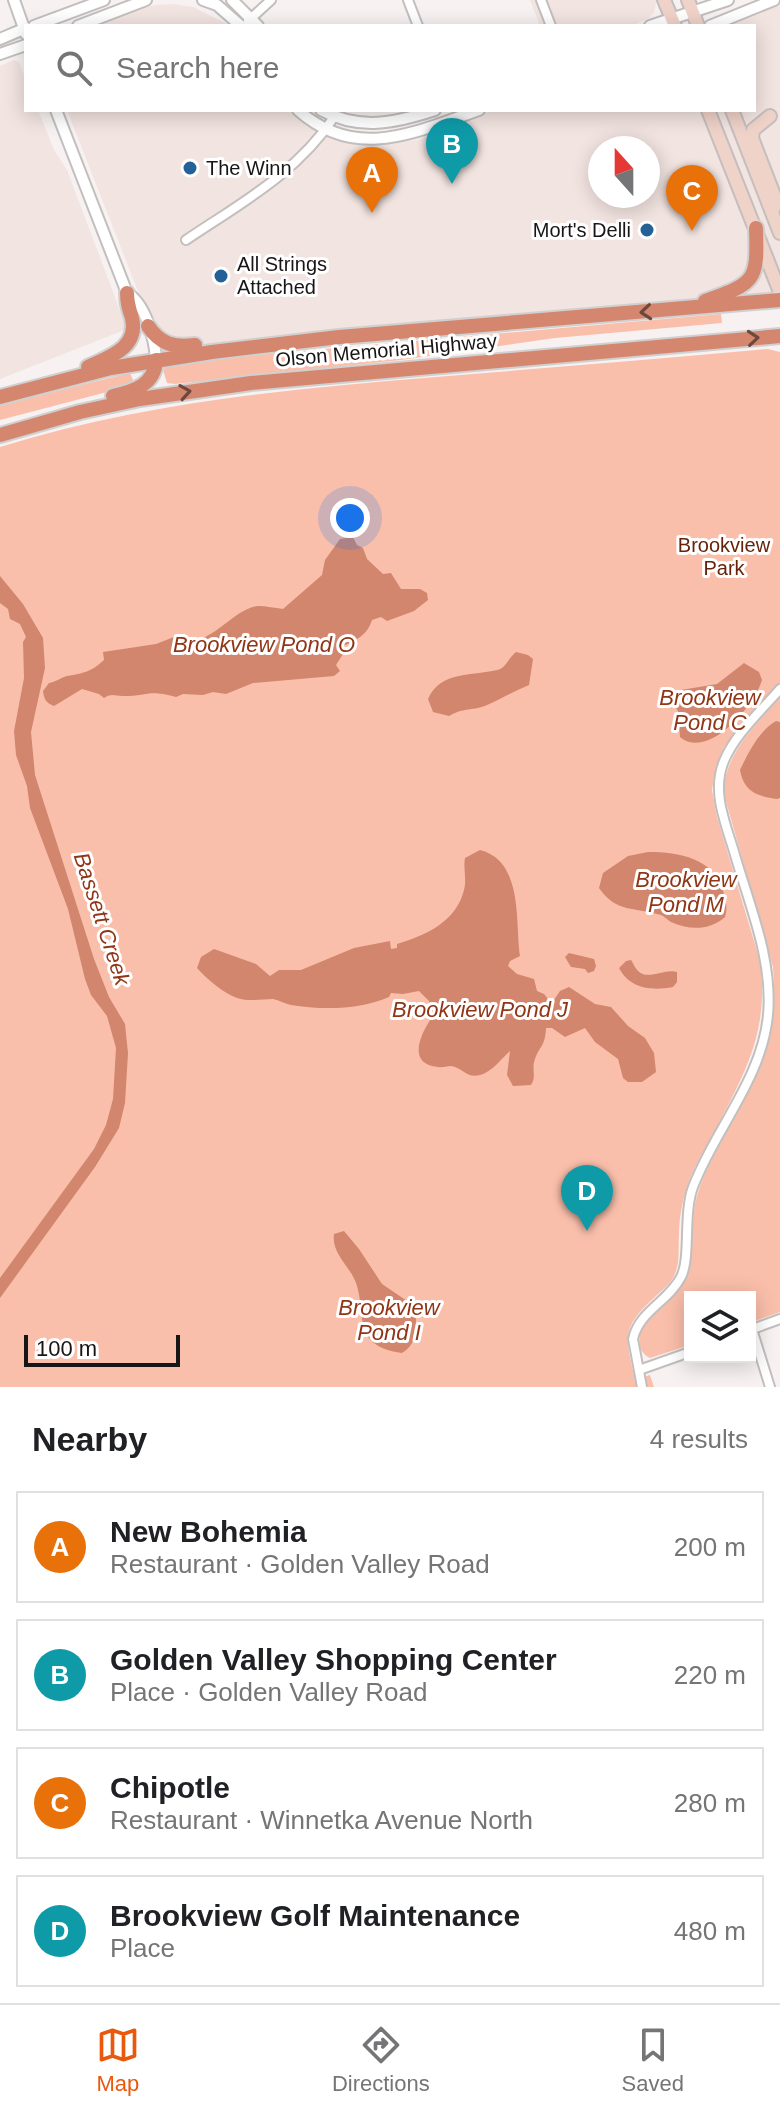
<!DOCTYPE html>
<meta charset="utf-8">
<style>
:root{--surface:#fff;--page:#f6f6f6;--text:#202124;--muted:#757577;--line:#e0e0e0;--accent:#ea580c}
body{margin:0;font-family:Arial,sans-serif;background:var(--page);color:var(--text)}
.controls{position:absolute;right:24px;bottom:24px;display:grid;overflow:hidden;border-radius:0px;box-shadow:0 4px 20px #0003}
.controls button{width:72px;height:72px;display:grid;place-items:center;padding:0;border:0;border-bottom:2px solid var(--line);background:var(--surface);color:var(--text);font:40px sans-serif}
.compass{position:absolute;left:588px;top:136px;width:72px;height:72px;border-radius:50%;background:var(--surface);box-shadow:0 4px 20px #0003;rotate:339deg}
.scale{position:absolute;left:24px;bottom:20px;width:156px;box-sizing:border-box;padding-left:8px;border:4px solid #171515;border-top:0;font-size:22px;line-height:28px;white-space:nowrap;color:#171515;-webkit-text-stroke:6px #fff;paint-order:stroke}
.you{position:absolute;left:350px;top:518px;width:28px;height:28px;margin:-20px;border:6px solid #fff;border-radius:50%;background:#1a73e8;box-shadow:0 0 0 12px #1a73e833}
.badge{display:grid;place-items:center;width:52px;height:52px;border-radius:50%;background:var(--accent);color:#fff;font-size:26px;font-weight:700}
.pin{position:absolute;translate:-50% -66px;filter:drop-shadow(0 2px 4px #0008)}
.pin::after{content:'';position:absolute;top:42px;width:28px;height:24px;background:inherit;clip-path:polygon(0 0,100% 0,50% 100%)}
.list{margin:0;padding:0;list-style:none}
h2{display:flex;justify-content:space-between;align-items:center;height:104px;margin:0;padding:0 32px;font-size:34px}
h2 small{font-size:26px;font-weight:400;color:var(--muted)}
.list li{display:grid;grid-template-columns:52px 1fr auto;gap:24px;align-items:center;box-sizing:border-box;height:112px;margin:0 16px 16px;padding:0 16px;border:2px solid var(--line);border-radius:0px}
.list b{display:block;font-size:30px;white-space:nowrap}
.list p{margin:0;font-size:26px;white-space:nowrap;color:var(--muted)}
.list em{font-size:26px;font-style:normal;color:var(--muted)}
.icon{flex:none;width:44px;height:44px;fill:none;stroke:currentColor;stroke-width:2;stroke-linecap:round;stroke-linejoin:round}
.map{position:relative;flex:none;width:780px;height:1387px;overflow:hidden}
.search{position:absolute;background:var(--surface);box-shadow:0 4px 20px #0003;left:24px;right:24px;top:24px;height:88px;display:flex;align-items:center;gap:20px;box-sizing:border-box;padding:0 28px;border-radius:0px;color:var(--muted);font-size:30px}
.sheet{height:616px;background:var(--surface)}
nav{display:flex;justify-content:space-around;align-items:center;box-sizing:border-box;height:112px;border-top:2px solid var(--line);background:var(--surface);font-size:22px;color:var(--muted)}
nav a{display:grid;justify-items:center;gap:4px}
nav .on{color:var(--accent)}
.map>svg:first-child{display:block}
.built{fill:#f2e4e0;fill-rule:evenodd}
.green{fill:#fabfab}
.water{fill:#d1866d}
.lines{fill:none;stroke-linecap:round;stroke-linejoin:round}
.minor-casing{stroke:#c3bfbe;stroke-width:12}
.tertiary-casing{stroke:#c3bfbe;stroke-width:14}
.secondary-casing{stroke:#c3bfbe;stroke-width:16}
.trunk-casing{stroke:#d1d0d0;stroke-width:18}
.minor{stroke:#fff;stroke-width:8}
.tertiary{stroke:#fff;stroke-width:10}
.secondary{stroke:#efd2c8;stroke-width:12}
.trunk{stroke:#d4876e;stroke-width:14}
.oneway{stroke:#6c483d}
.poi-dot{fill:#246197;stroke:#fff;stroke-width:3}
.labels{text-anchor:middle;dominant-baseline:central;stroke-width:6;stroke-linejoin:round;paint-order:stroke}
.poi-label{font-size:20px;fill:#171515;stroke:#fff;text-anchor:start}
.street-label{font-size:20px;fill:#171515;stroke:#fff}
.park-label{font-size:20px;fill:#672309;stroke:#fff}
.water-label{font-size:22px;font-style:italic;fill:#903616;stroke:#fff}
</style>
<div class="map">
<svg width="780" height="1387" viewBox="0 0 780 1387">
<rect width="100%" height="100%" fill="#f7f2f1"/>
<!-- built -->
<g class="built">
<path d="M530,0h127l-3,12 -5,6 -18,8h-91z"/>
<path d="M780,1v292l-452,37 -167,20 -94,-240h221l23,19 26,10 20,5h34l26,-4 76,-30h261v-84h-34zM600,148h48v48h-48z"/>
<path d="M173,4l20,3 38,19h-141l40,-15 26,-6z"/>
<path d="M14,60l5,2 7,18v30h12l16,40 13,20 60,159 -127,50v-313z"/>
</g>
<!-- green -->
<g class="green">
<path d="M721,314l1,9 -167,15 -154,22 -226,24 -8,-1 -4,-13 4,-4 78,-10z"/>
<path d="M768,349l12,3v343l-6,-8 -50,60 -8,19 -4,24 5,27 43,144c10,73 -17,115 -49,177 -9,16 -19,32 -24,49 -5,16 -8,32 -8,48 -1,11 1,26 -3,36 -3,10 -11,17 -19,24 -36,33 -32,39 -22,85l15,-5 4,12h-654v-940c142,-44 288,-58 436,-70 110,-9 221,-18 332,-28z"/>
<path d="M130,373l3,7 -4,4 1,2 -130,34v-15z"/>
<path d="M780,697v615l-30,11v-26h-60v48l-40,13c-12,-6 -12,-16 -9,-28 12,-19 33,-30 44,-50 10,-19 5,-60 12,-84 6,-22 18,-42 28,-61 31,-58 54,-101 48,-168l-50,-176c4,-40 32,-65 57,-94z"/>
</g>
<!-- water -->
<g class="water">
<path d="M353,537l4,8 6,3 4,11 16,15 8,-1 10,16h19l7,4 1,7 -14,11 -27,10 -6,-4 -9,3c-5,16 -16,20 -31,27l2,7 -7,11 4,6 -6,5 -81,7 -27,11 -13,-2 -10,3 -20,-1 -7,3c-28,-8 -28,-1 -53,-1 -9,0 -11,-3 -19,2l-5,-4 -17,-5 -28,17c-8,-3 -10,-7 -11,-15l6,-8c7,-1 11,-5 18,-7 17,-3 24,-4 37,-16l-1,-8 53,-8 18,-7c34,17 56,-28 84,-31 8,0 17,2 25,3l39,-34 3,-15 15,-21z"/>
<path d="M0,576l23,28 20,34 2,30 -14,64 4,43 59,184 15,38 16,27 3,29 -3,50 -6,25 -24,39 -95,131v-20l94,-129 12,-24 7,-26 3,-51 -9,-32 -16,-21 -6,-16 -17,-70 -38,-101 -3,-22 -11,-31 -2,-24 10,-53 -1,-36 3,-5 -6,-13 -10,-5 -2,-10 -8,-6z"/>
<path d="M516,652l12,3 5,4 -4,26c-15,6 -29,14 -42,20 -13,6 -23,2 -38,11l-16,-4 -5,-13c12,-28 44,-23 69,-29 9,-2 12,-13 19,-18z"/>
<path d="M744,663l15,9 3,8c-7,25 -54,81 -82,57l-1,-13 3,-5 -10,-19 2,-6 7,-4 36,-6z"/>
<path d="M776,721l4,1v76l-3,1c-20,-3 -33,-7 -37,-29 8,-17 19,-39 36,-49z"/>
<path d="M480,850c44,11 35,74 40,106l-10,5 -2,5 9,8 17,5 3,12 7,3 5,6h5l6,-9 9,-4 26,17 16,3 17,19 17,12 9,15 2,19 -14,10h-14l-5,-4 -5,-19 -23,-17 -10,-14 -20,9 -13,-9h-6c-1,19 -6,17 -11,31 -4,10 2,17 -4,26l-18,1 -6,-11 3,-24c-9,8 -18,21 -30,24 -13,4 -18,-8 -29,-9 -5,0 -9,2 -13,1 -33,-3 -16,-35 -6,-50l-3,-16 -10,-10 -16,3 -12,-1 -2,4c-29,13 -67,13 -98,8 -6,-1 -12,-5 -18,-6 -12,0 -23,3 -36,-1 -14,-5 -30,-19 -40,-30l4,-11 13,-8 42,15 14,12 9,-6h22l53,-22 36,-7 1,8 6,-1v-4c29,-9 59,-22 67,-54 3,-11 -1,-22 1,-32z"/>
<path d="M648,852c32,0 65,6 75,39 3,10 5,17 2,26 -16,14 -36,13 -54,5 -3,-2 -7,-6 -10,-7 -26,-8 -45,-2 -62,-27l4,-15 25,-17z"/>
<path d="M569,953l25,6 2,7 -2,5 -6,2 -3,-4 -14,-2 -6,-10z"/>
<path d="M631,960c2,3 4,8 7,11 10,10 27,-3 39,1v10l-4,5c-21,4 -43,2 -54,-19l7,-7z"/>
<path d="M344,1231l15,18 23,35 34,23c-1,18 4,35 -14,46 -49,-7 -36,-35 -45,-67 -5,-19 -26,-31 -23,-52z"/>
</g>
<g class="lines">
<defs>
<g id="minor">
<path d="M408,0l10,26"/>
<path d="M541,0l10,26"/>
<path d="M248,21l23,-21"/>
<path d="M186,240c55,-37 111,-67 148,-123"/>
<path d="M752,1329l18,58"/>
<path d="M750,1330l30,-11"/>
<path d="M639,1370l51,-18"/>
<path d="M642,1387l-9,-48c6,-28 36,-38 48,-62 10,-19 2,-63 12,-90 22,-58 69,-108 75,-172 5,-55 -18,-108 -33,-160 -9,-31 -24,-63 -11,-94 11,-27 37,-50 56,-72"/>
</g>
<g id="tertiary">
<path d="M14,0l12,34"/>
<path d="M203,0l14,5 24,21"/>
<path d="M232,0l26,26"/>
<path d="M34,26l70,-26"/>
<path d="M78,26l68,-26"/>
<path d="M650,26l78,-26"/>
<path d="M710,26l64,-26"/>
<path d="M0,39l26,-11"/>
<path d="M0,54l26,-9"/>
<path d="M56,110l71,183c18,10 28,46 29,67"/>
<path d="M298,110c58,52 117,22 181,0"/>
<path d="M321,110c39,21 74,13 114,0"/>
</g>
<g id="secondary">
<path d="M664,0l11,26"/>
<path d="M688,0l10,26"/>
<path d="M708,110l72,182"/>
<path d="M732,110l48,123"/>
<path d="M770,116l-17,14 -1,8 22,57v13"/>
</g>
<g id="trunk">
<path d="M705,301c50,-18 53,-19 51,-73"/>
<path d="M148,326c12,18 26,22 47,19"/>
<path d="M88,367c21,-10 51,-19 44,-49 -3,-9 -5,-15 -5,-25"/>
<path d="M113,396c21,-5 42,-11 43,-36"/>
<path d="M0,397l111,-29 101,-16 127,-15 441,-37"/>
<path d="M0,435l80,-23 60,-13 111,-16 529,-47"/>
</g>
</defs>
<!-- minor casing -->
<use href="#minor" class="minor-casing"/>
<!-- tertiary casing -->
<use href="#tertiary" class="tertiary-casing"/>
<!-- secondary casing -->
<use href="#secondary" class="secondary-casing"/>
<!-- trunk casing -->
<use href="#trunk" class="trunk-casing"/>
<!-- minor -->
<use href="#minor" class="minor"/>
<!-- tertiary -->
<use href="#tertiary" class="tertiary"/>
<!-- secondary -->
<use href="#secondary" class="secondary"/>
<!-- trunk -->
<use href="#trunk" class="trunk"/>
</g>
<!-- one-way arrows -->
<defs><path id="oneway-chevron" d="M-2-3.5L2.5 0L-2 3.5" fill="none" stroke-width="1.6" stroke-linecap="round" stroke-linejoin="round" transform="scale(2)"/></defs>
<g class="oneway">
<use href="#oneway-chevron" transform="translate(646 312) rotate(175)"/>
<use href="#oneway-chevron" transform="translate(753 338) rotate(-5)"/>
<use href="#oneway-chevron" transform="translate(185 392) rotate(-9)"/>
</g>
<!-- markers -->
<g class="poi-dot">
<circle cx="190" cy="168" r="8"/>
<circle cx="647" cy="230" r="8"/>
<circle cx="221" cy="276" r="8"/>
</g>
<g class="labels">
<!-- poi labels -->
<g class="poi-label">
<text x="206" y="168">The Winn</text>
<text x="631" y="230" text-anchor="end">Mort's Delli</text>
<text x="237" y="264">All Strings<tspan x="237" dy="23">Attached</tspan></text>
</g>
<!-- street labels -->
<g class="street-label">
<text transform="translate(386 350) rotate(-5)">Olson Memorial Highway</text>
</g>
<!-- park labels -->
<g class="park-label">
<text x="724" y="545">Brookview<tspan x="724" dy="23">Park</tspan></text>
</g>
<!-- water labels -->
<g class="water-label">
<text x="264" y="644">Brookview Pond O</text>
<text x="710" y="697">Brookview<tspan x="710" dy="25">Pond C</tspan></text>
<text x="686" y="879">Brookview<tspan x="686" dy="25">Pond M</tspan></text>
<text transform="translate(102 919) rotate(72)">Bassett Creek</text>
<text x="480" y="1009">Brookview Pond J</text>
<text x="389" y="1307">Brookview<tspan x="389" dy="25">Pond I</tspan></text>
</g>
</g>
</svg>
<div class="controls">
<button><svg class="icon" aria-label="layers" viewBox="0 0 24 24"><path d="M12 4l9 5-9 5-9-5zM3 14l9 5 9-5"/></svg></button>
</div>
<svg class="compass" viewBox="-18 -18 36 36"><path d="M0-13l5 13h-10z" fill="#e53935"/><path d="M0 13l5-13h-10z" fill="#757577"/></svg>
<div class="scale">100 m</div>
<div class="you"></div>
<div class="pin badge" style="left:372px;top:213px;background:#e8710a">A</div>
<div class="pin badge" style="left:452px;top:184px;background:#0f9aa8">B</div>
<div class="pin badge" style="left:692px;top:231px;background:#e8710a">C</div>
<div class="pin badge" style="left:587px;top:1231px;background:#0f9aa8">D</div>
<div class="search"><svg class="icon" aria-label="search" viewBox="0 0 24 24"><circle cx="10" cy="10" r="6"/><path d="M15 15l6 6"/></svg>Search here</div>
</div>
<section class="sheet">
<h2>Nearby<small>4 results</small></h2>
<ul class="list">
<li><span class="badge" style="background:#e8710a">A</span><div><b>New Bohemia</b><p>Restaurant · Golden Valley Road</p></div><em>200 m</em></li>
<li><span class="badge" style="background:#0f9aa8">B</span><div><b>Golden Valley Shopping Center</b><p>Place · Golden Valley Road</p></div><em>220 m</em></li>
<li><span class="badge" style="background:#e8710a">C</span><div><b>Chipotle</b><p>Restaurant · Winnetka Avenue North</p></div><em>280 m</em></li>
<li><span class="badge" style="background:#0f9aa8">D</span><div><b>Brookview Golf Maintenance</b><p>Place</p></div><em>480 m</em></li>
</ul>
</section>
<nav>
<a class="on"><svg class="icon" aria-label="map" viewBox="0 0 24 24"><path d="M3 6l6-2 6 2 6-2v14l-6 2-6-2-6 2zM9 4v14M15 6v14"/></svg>Map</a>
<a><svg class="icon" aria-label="directions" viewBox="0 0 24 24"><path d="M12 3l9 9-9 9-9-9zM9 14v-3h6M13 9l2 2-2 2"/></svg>Directions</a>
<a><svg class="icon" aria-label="saved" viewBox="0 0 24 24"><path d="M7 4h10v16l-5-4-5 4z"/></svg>Saved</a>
</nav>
